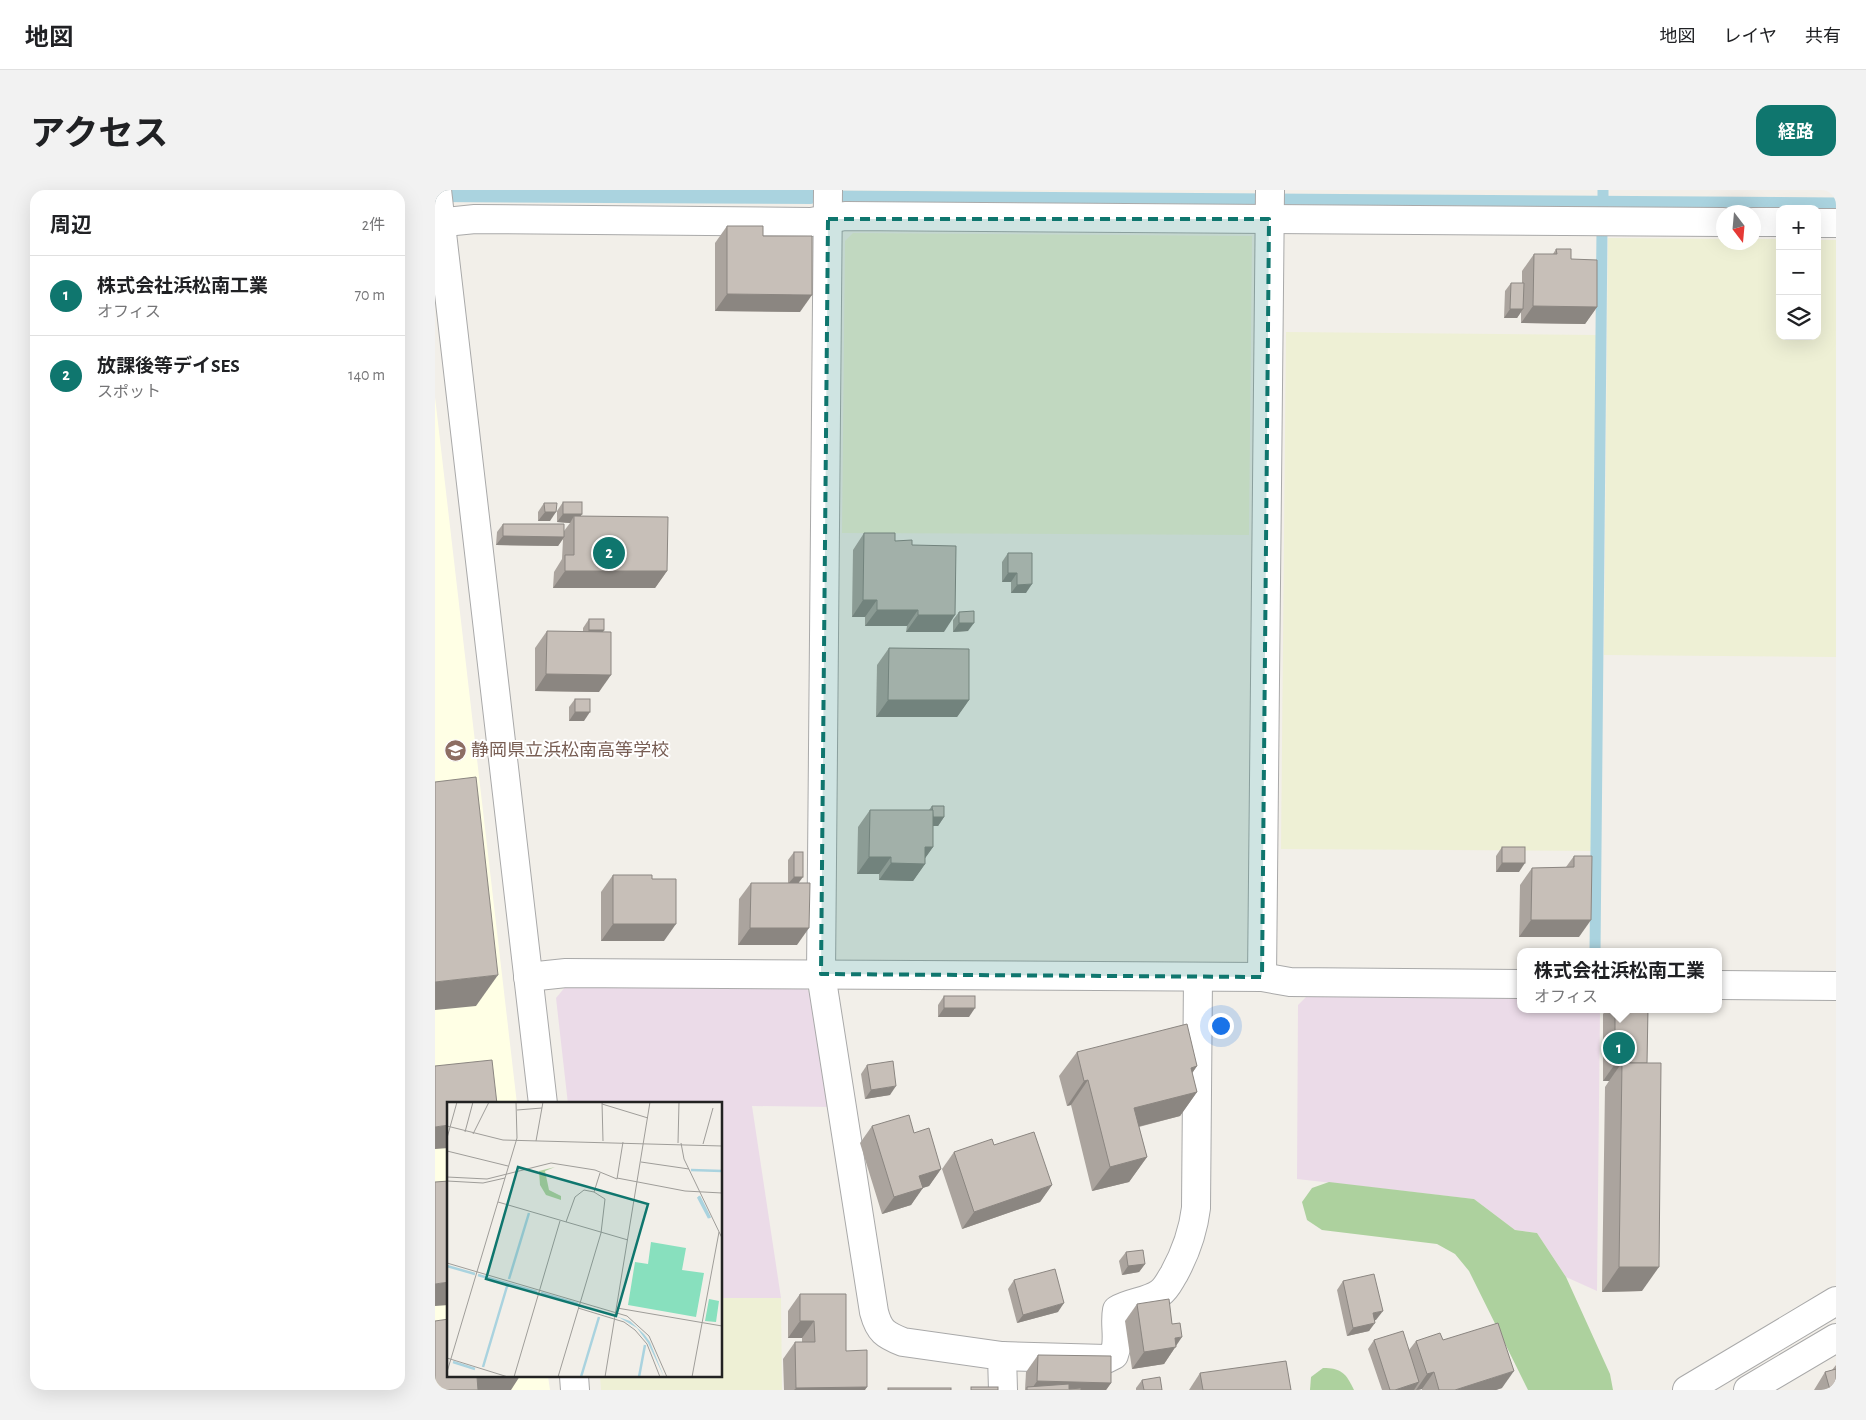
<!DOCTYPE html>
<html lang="ja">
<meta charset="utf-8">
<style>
:root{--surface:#fff;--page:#f2f2f2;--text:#202124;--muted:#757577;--line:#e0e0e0;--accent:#0f766e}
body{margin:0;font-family:"Alegreya Sans","Noto Sans JP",sans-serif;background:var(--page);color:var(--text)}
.controls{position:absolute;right:15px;top:15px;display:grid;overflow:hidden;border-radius:10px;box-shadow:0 5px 20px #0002}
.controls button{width:45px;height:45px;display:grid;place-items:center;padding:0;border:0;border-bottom:1px solid var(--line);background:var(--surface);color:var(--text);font:25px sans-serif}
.compass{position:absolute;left:1281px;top:15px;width:45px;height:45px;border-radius:50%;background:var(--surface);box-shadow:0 5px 20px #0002;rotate:164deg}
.you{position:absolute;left:785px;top:835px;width:18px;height:18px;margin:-12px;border:4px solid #fff;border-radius:50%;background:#1a73e8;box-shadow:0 0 0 8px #1a73e833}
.badge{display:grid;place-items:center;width:32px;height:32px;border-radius:50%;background:var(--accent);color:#fff;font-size:16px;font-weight:700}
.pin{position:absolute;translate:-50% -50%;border:2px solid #fff;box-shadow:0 1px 5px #0006}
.popup{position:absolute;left:1082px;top:758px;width:205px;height:65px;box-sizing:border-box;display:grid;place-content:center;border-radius:10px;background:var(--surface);filter:drop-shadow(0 1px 4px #0005);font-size:16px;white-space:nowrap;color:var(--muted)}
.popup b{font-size:19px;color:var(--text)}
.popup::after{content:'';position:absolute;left:50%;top:100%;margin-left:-10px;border:10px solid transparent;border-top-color:var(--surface)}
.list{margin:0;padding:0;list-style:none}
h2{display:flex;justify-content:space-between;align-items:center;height:65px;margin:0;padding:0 20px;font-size:21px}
h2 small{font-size:16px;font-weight:400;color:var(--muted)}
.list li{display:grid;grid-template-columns:32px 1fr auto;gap:15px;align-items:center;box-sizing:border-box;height:80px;padding:0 20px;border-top:1px solid var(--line)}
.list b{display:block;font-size:19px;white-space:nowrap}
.list p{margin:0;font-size:16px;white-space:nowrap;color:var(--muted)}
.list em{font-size:16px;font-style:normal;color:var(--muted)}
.icon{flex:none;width:28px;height:28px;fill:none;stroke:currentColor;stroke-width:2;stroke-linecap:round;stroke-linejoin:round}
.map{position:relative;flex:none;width:1401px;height:1200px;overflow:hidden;border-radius:15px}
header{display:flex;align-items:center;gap:30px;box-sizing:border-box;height:70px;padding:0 25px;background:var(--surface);border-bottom:1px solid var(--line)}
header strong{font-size:24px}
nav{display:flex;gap:28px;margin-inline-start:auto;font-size:18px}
.intro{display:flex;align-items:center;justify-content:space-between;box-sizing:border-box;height:120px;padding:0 30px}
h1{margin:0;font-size:35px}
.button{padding:12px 22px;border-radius:15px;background:var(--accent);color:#fff;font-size:18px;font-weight:700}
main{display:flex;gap:30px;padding:0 30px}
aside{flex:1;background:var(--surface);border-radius:15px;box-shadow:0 5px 20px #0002}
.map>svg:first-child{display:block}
.industrial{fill:#ebdbe8}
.education{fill:#ffffe5}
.farmland{fill:#eef0d5}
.forest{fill:#add19e}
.water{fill:#aad3df}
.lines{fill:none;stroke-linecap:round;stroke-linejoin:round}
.stream{stroke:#aad3df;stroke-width:11}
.minor-casing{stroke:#a9a9a9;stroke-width:30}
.tertiary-casing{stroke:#a9a9a9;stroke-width:30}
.minor{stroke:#fff;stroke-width:28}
.tertiary{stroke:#fff;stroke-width:28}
.wall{fill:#aba49e}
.shaded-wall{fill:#8b8681}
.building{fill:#c7bfb8;stroke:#8b8681}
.marked{fill:#0f766e;fill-opacity:0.2;stroke:#0f766e;stroke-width:4;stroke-dasharray:10 6;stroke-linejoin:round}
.labels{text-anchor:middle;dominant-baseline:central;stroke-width:4;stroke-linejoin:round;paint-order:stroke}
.education-label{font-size:18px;fill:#785e54;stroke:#fff;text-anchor:start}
.inset-river{fill:none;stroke:#aad3df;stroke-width:2.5}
.inset-road{fill:none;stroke:#9f9d99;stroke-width:1}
.view{fill:#0f766e;fill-opacity:0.15;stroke:#0f766e;stroke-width:2.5}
.inset-edge{fill:none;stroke:#222;stroke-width:2.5}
</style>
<header>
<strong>地図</strong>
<nav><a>地図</a><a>レイヤ</a><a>共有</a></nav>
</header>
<div class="intro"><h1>アクセス</h1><a class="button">経路</a></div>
<main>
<aside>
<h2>周辺<small>2件</small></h2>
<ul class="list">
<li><span class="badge">1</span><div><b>株式会社浜松南工業</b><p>オフィス</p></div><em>70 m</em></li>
<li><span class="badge">2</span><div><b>放課後等デイSES</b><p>スポット</p></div><em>140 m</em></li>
</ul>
</aside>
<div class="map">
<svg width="1401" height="1200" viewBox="0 0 1401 1200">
<rect width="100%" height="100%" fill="#f2efe9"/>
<!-- industrial -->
<g class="industrial">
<path d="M131,796l239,2 11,9 17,110 -81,-1 29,192h-60v-194h-153l-12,-106z"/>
<path d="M872,806l213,2v11h80l-3,282 -31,-14 -29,-44 -22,-3 -41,-31 -177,-20 1,-174z"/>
</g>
<!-- education -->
<path class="education" d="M0,207l82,707h-68v272h99l2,14h-115z"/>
<!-- farmland -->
<g class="farmland">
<path d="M418,43l399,3 -3,299 -407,-2 3,-292z"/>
<path d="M1173,48l115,1v3h30l1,-3h26v97h37v-96h19v417l-232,-2z"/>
<path d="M851,142l310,3 -5,516 -310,-2z"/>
<path d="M286,1108h60l1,92h-181l-1,-14h121z"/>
</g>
<!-- forest -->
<g class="forest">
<path d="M894,992l145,17 41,31 22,3 29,44 44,97 3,16h-85l-59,-119 -14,-17 -18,-10 -115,-14 -15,-10 -5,-18 10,-14z"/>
<path d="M888,1178c18,0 23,5 31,22h-44l1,-13z"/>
</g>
<!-- water -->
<path class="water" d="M0,0h385l20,6 -29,8 -376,-2z"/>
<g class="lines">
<!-- stream -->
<g class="stream">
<path d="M392,6l1009,7"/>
<path d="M1168,18v-18"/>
<path d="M1160,762l7,-722"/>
</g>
<defs>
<g id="minor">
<path d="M393,0l-7,784 53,338c5,19 11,23 29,30l99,14 1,34"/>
<path d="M1318,32h27"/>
<path d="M0,33l40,-4 336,3 34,-6 878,6"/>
<path d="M1382,33h19"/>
<path d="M93,787l38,-4 696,4 28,5 230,2"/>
<path d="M827,787l8,-787"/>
<path d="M1283,795l118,1"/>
<path d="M567,1166l104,3 8,-4c6,-15 0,-30 3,-45 13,-8 31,-8 43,-17 7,-5 10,-13 14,-19 12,-22 19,-41 22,-66l2,-231"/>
<path d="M1252,1200l149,-89"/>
<path d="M1313,1200l88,-52"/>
</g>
<g id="tertiary">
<path d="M2,0l106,914"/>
<path d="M139,1186l1,14"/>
</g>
</defs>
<!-- minor casing -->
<use href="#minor" class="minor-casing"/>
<!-- tertiary casing -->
<use href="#tertiary" class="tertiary-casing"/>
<!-- minor -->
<use href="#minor" class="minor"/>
<!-- tertiary -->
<use href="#tertiary" class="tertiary"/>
</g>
<!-- wall -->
<g class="wall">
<path d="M292,36l36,10 37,76 -85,-1v-68z"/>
<path d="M1121,59l15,10 26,48 -12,17 -64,-1v-11l-4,6h-13l1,-27 6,-8h11v-12l12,-17h19z"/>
<path d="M128,312l19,12 -2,2 87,55 -12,17h-102l1,-16 8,-13 1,-20 -5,7 -62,-1 1,-13 6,-8 61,7 6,-8 -13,-1v-11z"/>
<path d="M109,313l6,18h-12v-9z"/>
<path d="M429,343l48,12 32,87h-38l1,-6h-42v-9h-13l1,-67z"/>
<path d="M573,363l18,40h-15v-11h-9v-20z"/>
<path d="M524,422l9,19 -15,1v-12z"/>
<path d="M154,429l15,11 -1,2 -4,60 -64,-1v-43l12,-17 36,1v-4z"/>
<path d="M454,458l80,52 -12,17h-81l1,-52z"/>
<path d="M140,509l9,22h-15v-14z"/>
<path d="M497,616l12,11 -6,9h-5v21l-8,11v6l-12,17 -34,-1v-6h-22l1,-47 12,-17h59z"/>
<path d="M1067,657l17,25h-23v-16z"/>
<path d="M359,662l5,31 -2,62h-59l1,-46 12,-16h37v-23z"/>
<path d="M1139,666l5,81h-60l1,-52 12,-17 34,-1z"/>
<path d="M178,685l39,4 12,62h-63v-49z"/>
<path d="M509,806l25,21h-31v-12z"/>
<path d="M1172,819h41l-1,54 -5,228 -40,1 3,-205 4,-6h-6v-67z"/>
<path d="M642,862l120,14 -5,7 5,19 -17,24 -41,11 8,30 -18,25 -37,9 -21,-86 -4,1 -8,-30z"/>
<path d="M432,875l23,30 -25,4 -4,-25z"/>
<path d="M437,936l69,43 -12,17 -7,2 -11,17 -29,9 -22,-71z"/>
<path d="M559,955l58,40 -12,17 -78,27 -20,-60 12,-17z"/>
<path d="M691,1062l19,12 -6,8 -17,3 -3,-14z"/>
<path d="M579,1090l44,32 -41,11 -9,-34z"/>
<path d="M908,1091l33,39h-1l-6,11 -22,5 -10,-46z"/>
<path d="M365,1104l46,57 19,39h-81l-1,-31 12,-17h7v-4h-14v-27z"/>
<path d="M702,1114l35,20 4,22 -12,18 -32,5 -7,-48z"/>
<path d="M939,1150l35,10 7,-9 27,-1 59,48 -6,2h-74v-1l-3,1h-37l-14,-41z"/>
<path d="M603,1165l73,28 -5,7h-81l1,-18z"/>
<path d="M1401,1175v25h-22l11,-18 7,-2z"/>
<path d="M765,1183l91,17h-102z"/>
<path d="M707,1190l20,10h-26v-2z"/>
</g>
<!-- shaded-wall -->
<g class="shaded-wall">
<path d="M292,104l85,1 -12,17 -85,-1z"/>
<path d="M1098,116l64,1 -12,17 -64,-1z"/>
<path d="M1075,119h13l-6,9h-13z"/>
<path d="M110,322h11l-6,9h-12z"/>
<path d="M128,324h19l-6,9 -2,-7 -4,7 -13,-1z"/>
<path d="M68,346l61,1 -6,9 -62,-1z"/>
<path d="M130,381h102l-12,17h-102z"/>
<path d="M573,383h9l-6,9h-9z"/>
<path d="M597,394l-6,9h-15l6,-8z"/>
<path d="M428,410h14l-12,17h-13z"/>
<path d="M442,420h41l-11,16h-42z"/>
<path d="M483,425h37l-11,17h-38z"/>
<path d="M524,433h15l-6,8 -15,1z"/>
<path d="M154,440h15l-6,9h-15z"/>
<path d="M111,484l65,1 -12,17 -64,-1z"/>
<path d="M453,510h81l-12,17h-81z"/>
<path d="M140,522h15l-6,9h-15z"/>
<path d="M497,627h12l-6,9h-12z"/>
<path d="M490,657h8l-12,17h4l-12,17 -34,-1 12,-17z"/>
<path d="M434,667h22l-12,17h-22z"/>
<path d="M1067,673h23l-6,9h-23z"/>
<path d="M359,687h9l-6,8h-10z"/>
<path d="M1096,730h60l-12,17h-60z"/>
<path d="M178,734h63l-12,17h-63z"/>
<path d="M315,738h59l-12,17h-59z"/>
<path d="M63,785l-22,31 -41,4v-28z"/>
<path d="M509,818h31l-6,9h-31z"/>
<path d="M1180,874h6l-12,17h-6z"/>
<path d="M762,876l-17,25 11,-23z"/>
<path d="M653,890l-17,25 -4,1 17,-25z"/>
<path d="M461,896l-6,9 -25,4 6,-9z"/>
<path d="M762,902l-17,24 -63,16 17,-24z"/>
<path d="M14,935v23l-14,1v-22z"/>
<path d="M712,967l-18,25 -37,9 18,-24z"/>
<path d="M506,979l-12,17 -22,7 12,-17z"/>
<path d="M617,995l-12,17 -78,27 12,-17z"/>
<path d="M488,998l-12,17 -29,9 12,-17z"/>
<path d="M710,1074l-6,8 -17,3 6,-9z"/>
<path d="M1184,1077h40l-17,24 -40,1z"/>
<path d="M14,1092v23l-14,1v-22z"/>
<path d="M629,1113l-6,9 -41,11 6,-8z"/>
<path d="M948,1121l-7,9 -9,2 6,-9z"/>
<path d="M365,1131h14l-12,17h-14z"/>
<path d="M940,1133l-6,8 -22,5 6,-8z"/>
<path d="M747,1147l-18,27 -32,5 12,-17 31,-14z"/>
<path d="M1079,1181l-12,17 -6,2h-41z"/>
<path d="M999,1182l-12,17 -6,1 11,-16z"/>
<path d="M49,1186h36l-9,14h-43l9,-13z"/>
<path d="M602,1191l74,2 -5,7h-75z"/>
<path d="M984,1192l-5,8h-19z"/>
<path d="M432,1197l-2,3h-71l2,-2z"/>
</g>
<!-- building -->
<g class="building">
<path d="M292,36h36v10h49v59l-85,-1z"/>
<path d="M1121,59h15v10l26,1v47l-64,-1 1,-52h23z"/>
<path d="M1076,93h13l-1,26h-13z"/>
<rect x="128" y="312" width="19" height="12"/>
<path d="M109,313h13l-1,9h-11z"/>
<path d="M139,326l94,1 -1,54h-102v-16h9z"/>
<path d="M68,334h61v13l-61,-1z"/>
<path d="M429,343h31v8l17,-1v5l44,1 -1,69h-37v-5h-41v-10h-14z"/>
<path d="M573,363h24v31l-15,1v-12h-9z"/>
<path d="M539,421v12h-15v-11z"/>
<rect x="154" y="429" width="15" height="11"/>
<path d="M112,441l64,1v43l-65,-1z"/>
<path d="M454,458l80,1v51h-81z"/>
<rect x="140" y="509" width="15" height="13"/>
<path d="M41,587l22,198 -63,7v-200z"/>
<path d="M497,616h12v11h-11z"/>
<path d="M435,620h63v37h-8v17l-34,-1v-6h-22z"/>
<rect x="1067" y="657" width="23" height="16"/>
<rect x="359" y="662" width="9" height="25"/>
<path d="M1139,666h18l-1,64h-60l1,-52 42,-1z"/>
<path d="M178,685h39v4h24v45h-63z"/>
<path d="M316,693h59l-1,45h-59z"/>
<rect x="509" y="806" width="31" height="12"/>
<path d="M1180,819h33l-1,54h-25l-1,1h-6z"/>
<path d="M752,834l10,42 -6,2 6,24 -63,16 13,49 -37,10 -22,-87 -4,1 -7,-29z"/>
<path d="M57,870l5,44h-48v21l-14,2v-61z"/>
<path d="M458,871l3,25 -25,4 -4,-25z"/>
<path d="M1187,873h39l-2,204h-40z"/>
<path d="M474,925l5,18 15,-5 12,41 -22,7 4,12 -29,9 -22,-71z"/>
<path d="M599,942l18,53 -78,27 -20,-60 38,-13 2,6z"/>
<path d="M14,991v101l-14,2v-102z"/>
<path d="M708,1060l2,14 -17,2 -2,-14z"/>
<path d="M620,1079l9,34 -41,12 -9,-35z"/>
<path d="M939,1084l9,37 -10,2 2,10 -22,5 -10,-47z"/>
<path d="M365,1104h46v57l21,-1v37l-71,1 -1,-46h20l-1,-21h-14z"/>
<path d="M734,1109l3,25 8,-1 2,14 -7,1 1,9 -32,5 -7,-48z"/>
<path d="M14,1129v57h35l-7,1 1,13h-43v-69z"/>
<path d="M1063,1133l16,48 -59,19h-16l-5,-18 -7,2 -11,-33 24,-8 3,7z"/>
<path d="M968,1141l16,51 -24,8h-5l-16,-50z"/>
<path d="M603,1165l73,1v27l-74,-2z"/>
<path d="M851,1171l5,29h-88l-3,-17z"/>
<path d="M1401,1179v21h-6l-5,-18z"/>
<path d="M725,1187l2,13h-18l-2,-10z"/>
<path d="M634,1194v5l12,-1v2h-54v-3z"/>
<rect x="536" y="1197" width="27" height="3"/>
<rect x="453" y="1198" width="63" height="2"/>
</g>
<!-- marked area -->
<path class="marked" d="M393,29h441l-7,758 -441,-3z"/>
<!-- icons -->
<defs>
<symbol id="school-disc" viewBox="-11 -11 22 22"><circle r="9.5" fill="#8d6e63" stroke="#fff"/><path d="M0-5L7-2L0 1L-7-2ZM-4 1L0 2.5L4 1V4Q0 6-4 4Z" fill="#fff"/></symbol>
</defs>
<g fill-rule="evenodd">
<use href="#school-disc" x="8" y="548" width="25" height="25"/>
</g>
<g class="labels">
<!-- education labels -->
<g class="education-label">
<text x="36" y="561">静岡県立浜松南高等学校</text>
</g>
</g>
<!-- overview -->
<g transform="translate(12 912)">
<rect width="275" height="275" fill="#f2efe9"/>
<path d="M108,65l-10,4 4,19 12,6v4l-15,-5 -6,-10 -1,-14z" fill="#add19e"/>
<path d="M204,140l35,6 -4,22 22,3 -8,44 -68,-12 7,-43 13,2zM262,197l10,2 -3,21 -11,-1z" fill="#88e0be"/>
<path d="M134,202l49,17 14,13 6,8 14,35 -16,-34 -11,-15 -17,-10z" fill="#aad3df"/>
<path class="inset-river" d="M244,68l31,1M252,94l11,22M251,95l11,21M0,164l28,8M31,173l59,17M62,177l20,-66M94,191l37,11M6,260l22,7M36,265l25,-84M134,275l18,-60M192,275l6,-32"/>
<path class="inset-road" d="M155,0l1,39M155,2l46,14M70,8l25,-2M0,24l56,14 219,6M18,30l8,-30M26,32l16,-32M0,36l10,-36M89,39l7,-39M231,41l1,-41M234,41l3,16 38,79M256,42l10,-36M0,49l61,15M194,60l48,7M0,75l40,2 64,-16 44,7 22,9 6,-37M170,76l68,13 37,2M0,79l36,2 22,-5M51,100l130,38M119,120l9,-25 9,-7 10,2M0,161l180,53 22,20 18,41M131,206l46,14 11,8 12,14 13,33M170,206l105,18M0,256l61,19M0,270l70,-234 -1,-36M67,275l46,-156M111,275l43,-144 4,-34 -11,-7 6,-19M158,275l45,-275M245,275l27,-145"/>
<path class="view" d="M71,65l130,37 -32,112 -130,-37z"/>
<rect width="275" height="275" class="inset-edge"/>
</g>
</svg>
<div class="controls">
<button>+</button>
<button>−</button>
<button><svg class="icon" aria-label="layers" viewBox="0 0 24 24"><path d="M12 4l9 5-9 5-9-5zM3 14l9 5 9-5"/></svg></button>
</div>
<svg class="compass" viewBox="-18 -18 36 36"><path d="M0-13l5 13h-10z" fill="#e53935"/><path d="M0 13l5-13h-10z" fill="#757577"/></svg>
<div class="you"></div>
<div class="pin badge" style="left:1184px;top:858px">1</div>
<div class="popup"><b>株式会社浜松南工業</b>オフィス</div>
<div class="pin badge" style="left:174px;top:363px">2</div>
</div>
</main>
